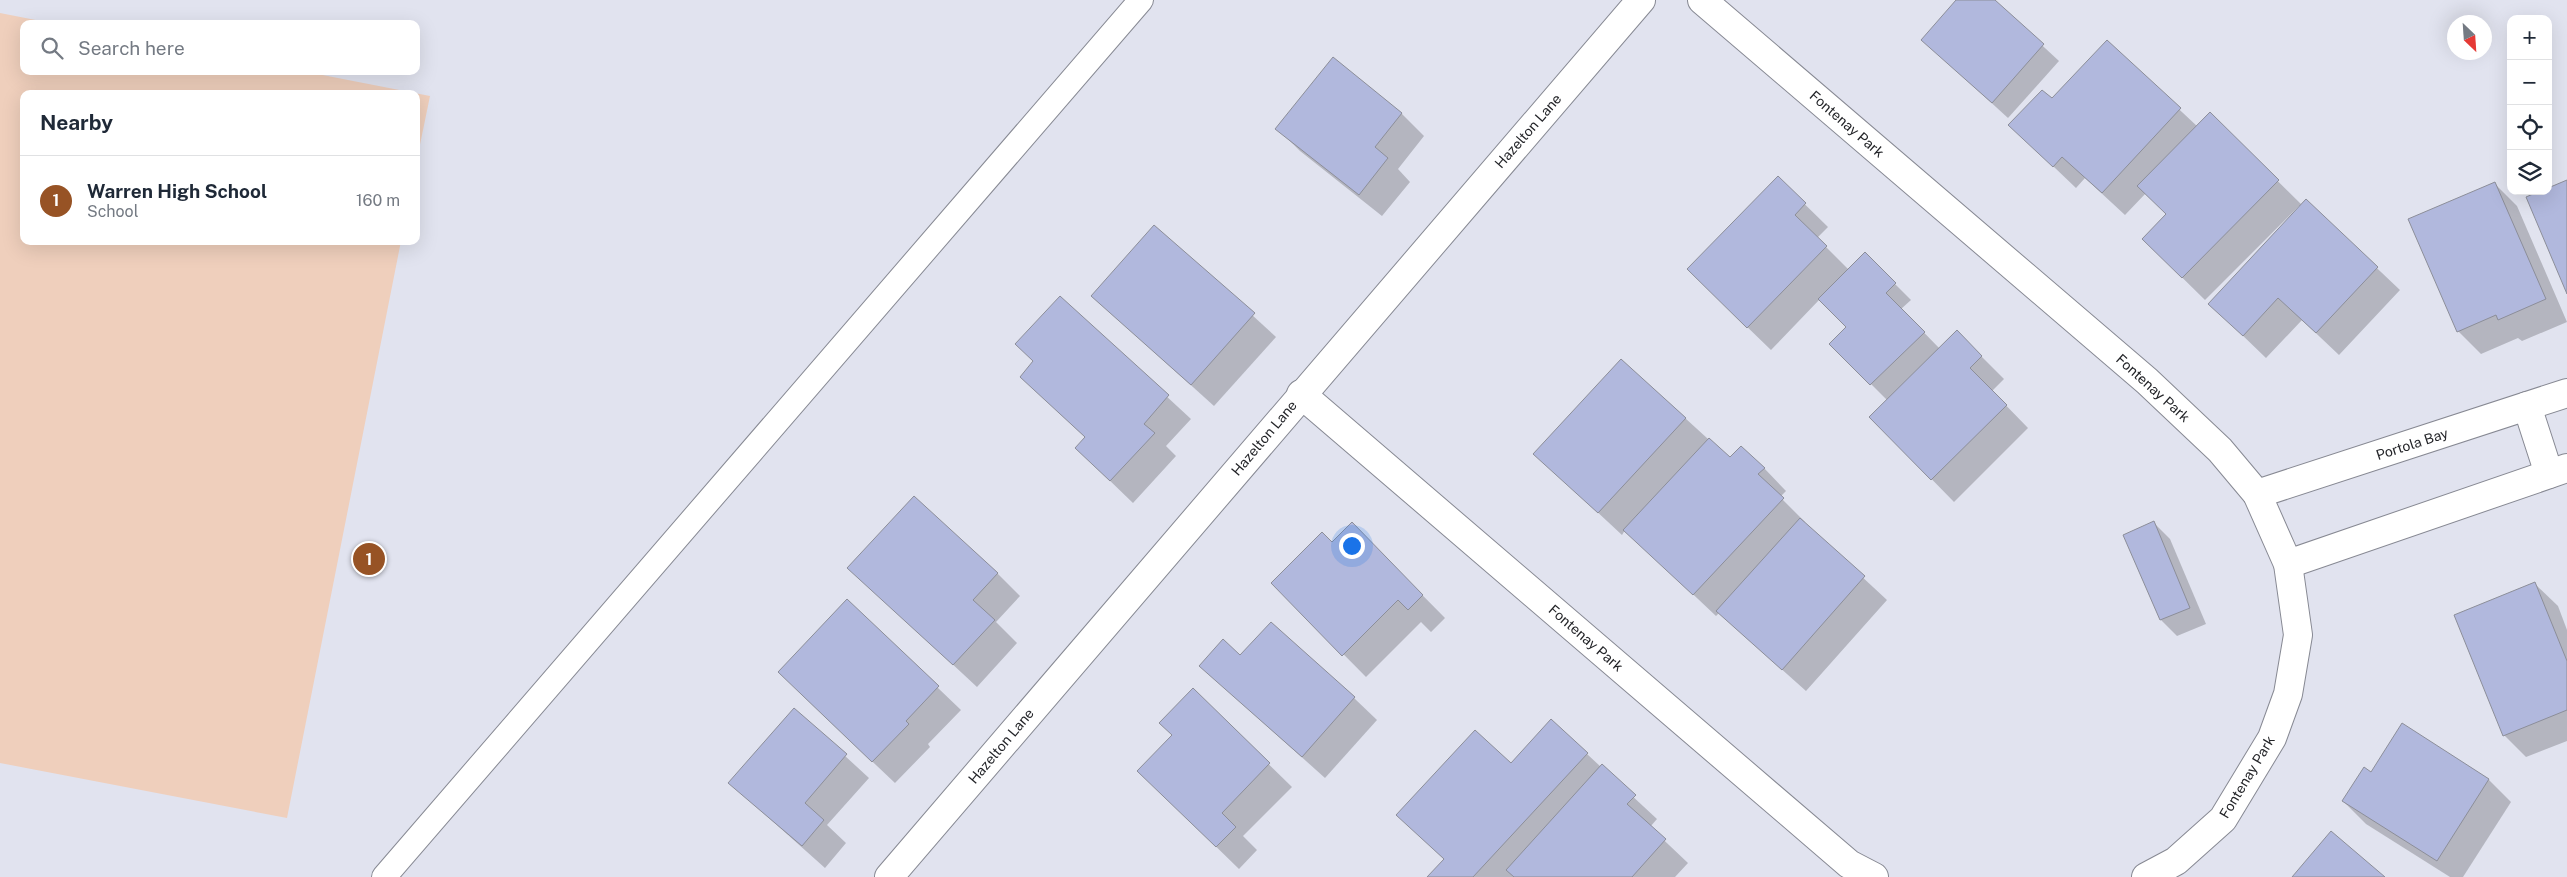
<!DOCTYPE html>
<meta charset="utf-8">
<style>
:root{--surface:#fff;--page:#f2f2f3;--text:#1f2937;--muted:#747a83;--line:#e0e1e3;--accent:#975325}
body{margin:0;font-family:"Public Sans",sans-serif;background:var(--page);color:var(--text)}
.controls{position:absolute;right:15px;top:15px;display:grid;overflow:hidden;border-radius:10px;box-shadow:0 5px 20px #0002}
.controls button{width:45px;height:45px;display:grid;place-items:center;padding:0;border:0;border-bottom:1px solid var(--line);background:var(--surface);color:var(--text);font:25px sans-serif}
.compass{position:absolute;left:2447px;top:15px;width:45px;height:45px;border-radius:50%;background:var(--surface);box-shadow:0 5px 20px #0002;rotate:155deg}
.you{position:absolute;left:1351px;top:545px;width:18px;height:18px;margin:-12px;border:4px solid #fff;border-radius:50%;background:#1a73e8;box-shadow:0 0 0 8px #1a73e833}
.badge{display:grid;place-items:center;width:32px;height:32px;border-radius:50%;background:var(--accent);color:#fff;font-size:16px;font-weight:700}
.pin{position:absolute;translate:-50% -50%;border:2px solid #fff;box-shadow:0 1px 5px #0006}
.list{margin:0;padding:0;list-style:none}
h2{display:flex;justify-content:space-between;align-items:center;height:65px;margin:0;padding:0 20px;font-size:21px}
h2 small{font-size:16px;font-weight:400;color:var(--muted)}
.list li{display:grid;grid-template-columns:32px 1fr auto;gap:15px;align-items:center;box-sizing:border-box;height:90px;padding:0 20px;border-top:1px solid var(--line)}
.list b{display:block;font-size:19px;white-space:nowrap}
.list p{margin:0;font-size:16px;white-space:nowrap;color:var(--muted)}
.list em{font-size:16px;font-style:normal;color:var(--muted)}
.icon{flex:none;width:28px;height:28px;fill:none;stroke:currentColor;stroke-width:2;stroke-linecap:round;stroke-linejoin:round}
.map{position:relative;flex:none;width:2567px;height:877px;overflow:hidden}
.search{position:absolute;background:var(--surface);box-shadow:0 5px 20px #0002;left:20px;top:20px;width:400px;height:55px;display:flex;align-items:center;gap:12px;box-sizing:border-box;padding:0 18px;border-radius:10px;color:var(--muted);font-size:19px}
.panel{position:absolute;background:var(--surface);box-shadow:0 5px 20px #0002;left:20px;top:90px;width:400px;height:155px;border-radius:10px}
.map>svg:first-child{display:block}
.green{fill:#efcfbc}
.shadow{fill:#0003}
.building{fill:#b1b8dd;stroke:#8c8e99}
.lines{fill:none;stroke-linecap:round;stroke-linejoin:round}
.lane-casing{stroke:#878993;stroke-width:26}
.street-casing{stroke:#878993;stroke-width:30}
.lane{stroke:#fff;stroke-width:24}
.street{stroke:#fff;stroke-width:28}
.labels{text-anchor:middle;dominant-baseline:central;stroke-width:4;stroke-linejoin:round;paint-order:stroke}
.street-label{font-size:14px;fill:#242529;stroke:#fff}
</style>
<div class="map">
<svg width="2567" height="877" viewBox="0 0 2567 877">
<rect width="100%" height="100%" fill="#e1e3ef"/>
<!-- green -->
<path class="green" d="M0,13l56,11h-32v47h278l128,25 -14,68v-70h-392v147h377l-114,577 -287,-55z"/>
<!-- shadow -->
<g class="shadow">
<path d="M1958,0h35l66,61 -51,57 -69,-63z"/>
<path d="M2107,42l91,85 12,-13 92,91 4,-4 94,89 -61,65 -37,-35 -36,38 -56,-54 90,-97 -1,-1 -94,94 -62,-61 25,-25 -22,-21 -21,22 -40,-37 -9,10 -66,-63 42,-25z"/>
<path d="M1333,59l69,55 22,22 -26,33 12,13 -28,34 -82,-65 -23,-23z"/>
<path d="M1778,178l50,49 -11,11 32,32 16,-16 46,46 -10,9 39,40 17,-17 47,47 -12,12 36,37 -74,74 -83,-85 17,-16 -57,-57 17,-17 -28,-28 -49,51 -60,-58z"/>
<path d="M2494,183l23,23 50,116 -45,19 -4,-3 -37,16 -23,-23z"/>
<path d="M1155,226l121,111 -62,69 -122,-110z"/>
<path d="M1060,298l131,121 -25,27 10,10 -43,47 -57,-55 10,-10 -65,-61 13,-15z"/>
<path d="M1685,418l45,41 34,9 22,23 -6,6 25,25 -1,1 83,77 -81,91 -87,-78 -3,3 -91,-86 -3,5 -87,-81z"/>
<path d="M2154,523l16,16 36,85 -29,12 -16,-16 -36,-84z"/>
<path d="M1352,524l93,94 -14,14 -10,-10 -55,55 -93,-94 59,-39z"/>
<path d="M849,568l148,5 23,23 -24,26 21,21 -40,44z"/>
<path d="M2535,584l23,22 9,24v111l-41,16 -22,-22z"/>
<path d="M847,601l114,109 -33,34 2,3 -35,36 -93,-88z"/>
<path d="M1240,657l114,41 23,22 -52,58 -125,-112z"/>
<path d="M1193,690l99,97 -49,49 14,14 -18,19 -78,-76 12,-57z"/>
<path d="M794,709l75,69 -42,47 19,18 -21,25 -95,-85z"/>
<path d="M1587,754l70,65 -7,8 38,36 -13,14h-246l16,-17 -47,-45 113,-51z"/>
<path d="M2371,773l117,6 23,23 -48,75h-13l-84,-53 -23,-23z"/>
</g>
<!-- building -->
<g class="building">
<path d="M1956,0h39l49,44 -52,59 -71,-63z"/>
<path d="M2107,40l74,68 -79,85 -40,-36 -9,10 -45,-42 34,-35 10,8z"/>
<path d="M1333,57l69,56 -27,34 13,11 -29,37 -84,-66z"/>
<path d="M2210,112l69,68 -97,98 -40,-39 24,-25 -29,-28z"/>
<path d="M1778,176l28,27 -11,12 32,31 -80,82 -60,-59z"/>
<path d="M2567,180v114l-41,-97 14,-6h8v-3z"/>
<path d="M2495,182l51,117 -48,21 -2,-5 -39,17 -49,-113z"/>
<path d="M2306,199l72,68 -62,66 -38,-35 -35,38 -35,-32z"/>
<path d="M1154,225l101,88 -64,72 -100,-89z"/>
<path d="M1865,252l31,31 -10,10 39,39 -55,53 -41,-41 17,-17 -28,-28z"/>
<path d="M1060,296l109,99 -25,29 11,9 -45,48 -35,-33 10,-11 -65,-60 13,-16 -18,-17z"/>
<path d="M1957,330l25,26 -12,12 37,37 -76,75 -62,-63z"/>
<path d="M1621,359l65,59 -88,95 -65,-59z"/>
<path d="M1709,438l21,19 11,-11 24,22 -7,6 26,24 -91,97 -70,-65z"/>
<path d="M914,496l84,77 -25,27 22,20 -42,45 -106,-97z"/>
<path d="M1800,518l65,58 -83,94 -66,-59z"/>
<path d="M2154,521l36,87 -30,12 -37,-85z"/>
<path d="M1352,522l71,73 -15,15 -10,-10 -56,56 -71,-73 51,-51 10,10z"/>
<path d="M2535,582l32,79v49l-64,26 -49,-121z"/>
<path d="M847,599l92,87 -33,35 3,3 -37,38 -94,-90z"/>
<path d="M1271,622l84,75 -53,60 -103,-91 24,-27 17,16z"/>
<path d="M1193,688l77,75 -48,50 14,14 -20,20 -79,-76 35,-36 -13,-12z"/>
<path d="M794,708l53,46 -42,49 19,17 -22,26 -74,-63z"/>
<path d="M1551,719l37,34 -115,124h-46l17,-18 -48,-44 79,-85 36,33z"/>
<path d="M2402,723l87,56 -52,82 -95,-60 22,-34 7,5z"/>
<path d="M1602,764l34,31 -9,9 39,35 -34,38h-118l-8,-7z"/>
<path d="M2331,831l54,46h-93z"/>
</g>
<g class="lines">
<defs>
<path id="lane" d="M384,877l757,-877"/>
<g id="street">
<path d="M1702,0l445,381 73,69 37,44 31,70 10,71 -10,59 -16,44 -49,81 -47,42 -30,16"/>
<path d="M1301,394l548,470 25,13"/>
<path d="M2527,406l22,68"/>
<path d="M2257,494l310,-101"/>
<path d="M2288,564l279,-96"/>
<path d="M889,877l752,-877"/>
</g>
</defs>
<!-- lane casing -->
<use href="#lane" class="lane-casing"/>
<!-- street casing -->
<use href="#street" class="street-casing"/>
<!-- lane -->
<use href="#lane" class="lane"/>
<!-- street -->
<use href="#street" class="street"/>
</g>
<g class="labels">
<!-- street labels -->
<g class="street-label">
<text transform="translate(1847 124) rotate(41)">Fontenay Park</text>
<text transform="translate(1528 131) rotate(-49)">Hazelton Lane</text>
<text transform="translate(2153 388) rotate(42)">Fontenay Park</text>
<text transform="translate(1264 438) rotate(-50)">Hazelton Lane</text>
<text transform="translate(2412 444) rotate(-18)">Portola Bay</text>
<text transform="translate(1586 638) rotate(41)">Fontenay Park</text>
<text transform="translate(1001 746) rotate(-50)">Hazelton Lane</text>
<text transform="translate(2247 777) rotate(-59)">Fontenay Park</text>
</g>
</g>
</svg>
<div class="controls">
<button>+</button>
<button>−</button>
<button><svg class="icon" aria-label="locate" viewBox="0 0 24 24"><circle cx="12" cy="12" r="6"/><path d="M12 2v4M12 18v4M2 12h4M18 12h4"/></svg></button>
<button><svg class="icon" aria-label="layers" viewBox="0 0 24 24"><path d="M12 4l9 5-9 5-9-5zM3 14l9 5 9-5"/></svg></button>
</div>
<svg class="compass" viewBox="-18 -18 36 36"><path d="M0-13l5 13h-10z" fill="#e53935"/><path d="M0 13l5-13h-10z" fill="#747a83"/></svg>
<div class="you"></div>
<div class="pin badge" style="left:369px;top:559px">1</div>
<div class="search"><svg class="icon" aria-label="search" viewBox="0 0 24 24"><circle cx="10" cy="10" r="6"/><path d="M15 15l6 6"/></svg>Search here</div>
<section class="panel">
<h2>Nearby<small></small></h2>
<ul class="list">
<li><span class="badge">1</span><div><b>Warren High School</b><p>School</p></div><em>160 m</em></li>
</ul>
</section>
</div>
